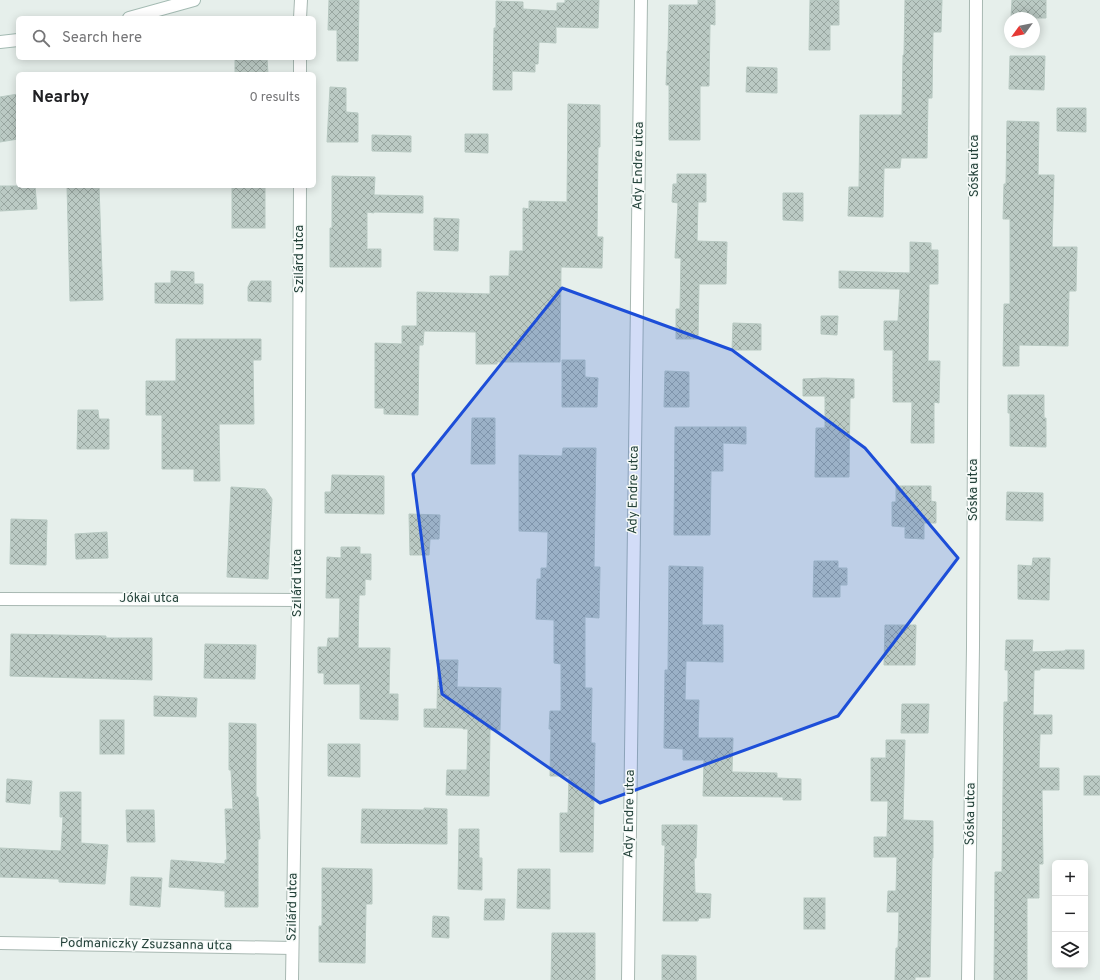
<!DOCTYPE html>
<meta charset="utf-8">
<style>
:root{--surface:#fff;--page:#f6f6f6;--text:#202124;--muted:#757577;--line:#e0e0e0}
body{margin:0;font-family:Overpass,sans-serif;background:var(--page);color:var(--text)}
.controls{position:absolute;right:12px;bottom:12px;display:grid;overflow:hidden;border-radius:6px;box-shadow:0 2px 10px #0003}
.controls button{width:36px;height:36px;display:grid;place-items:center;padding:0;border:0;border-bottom:1px solid var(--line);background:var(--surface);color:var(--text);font:20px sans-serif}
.compass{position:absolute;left:1004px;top:12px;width:36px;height:36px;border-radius:50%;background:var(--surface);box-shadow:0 2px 10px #0003;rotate:237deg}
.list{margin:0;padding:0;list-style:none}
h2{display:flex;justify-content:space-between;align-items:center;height:52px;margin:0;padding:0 16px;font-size:17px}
h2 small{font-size:13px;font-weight:400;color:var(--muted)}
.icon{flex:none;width:22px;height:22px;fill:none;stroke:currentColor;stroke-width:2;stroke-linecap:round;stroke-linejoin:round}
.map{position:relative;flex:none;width:1100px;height:980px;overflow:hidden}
.search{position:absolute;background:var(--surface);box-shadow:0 2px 10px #0003;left:16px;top:16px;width:300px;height:44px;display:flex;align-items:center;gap:10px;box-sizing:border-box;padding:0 14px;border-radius:6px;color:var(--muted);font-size:15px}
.panel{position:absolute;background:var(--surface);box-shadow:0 2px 10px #0003;left:16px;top:72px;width:300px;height:116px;border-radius:6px}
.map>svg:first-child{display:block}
.building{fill:url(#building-cross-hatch);stroke:#b8c9c2}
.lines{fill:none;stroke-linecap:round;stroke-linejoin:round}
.street-casing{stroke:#a8b8b2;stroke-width:14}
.secondary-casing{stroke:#a4bbb3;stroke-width:14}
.street{stroke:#fff;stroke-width:12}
.secondary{stroke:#fff;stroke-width:12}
.marked{fill:#1d4ed8;fill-opacity:0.2;stroke:#1d4ed8;stroke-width:3;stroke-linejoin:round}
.labels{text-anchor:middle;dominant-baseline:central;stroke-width:3;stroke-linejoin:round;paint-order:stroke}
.street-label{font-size:13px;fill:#24423a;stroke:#f7fbf9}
</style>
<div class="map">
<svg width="1100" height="980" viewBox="0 0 1100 980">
<defs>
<pattern id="building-cross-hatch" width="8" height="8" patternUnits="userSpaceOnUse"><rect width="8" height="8" fill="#bbcac4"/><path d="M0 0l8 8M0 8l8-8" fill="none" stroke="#98a6a0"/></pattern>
</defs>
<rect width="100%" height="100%" fill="#e6efeb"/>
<!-- building -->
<g class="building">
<path d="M329,0h30l-1,61h-21v-31h-9z"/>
<path d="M565,0h34l-1,28 -42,-1v16l-17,-1 -1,22h-3v8l-23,-1v19h-19l1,-62h2v-27l27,1v7l34,2v-8h8z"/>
<path d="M698,0h17v25l-5,-1 -1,62h-9v54h-31v-55h-3l1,-23v-11h1l1,-46h29z"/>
<path d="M810,0h29v25h-9v25h-21z"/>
<path d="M905,0h37l-1,32h-8l-1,66h-4l-1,60h-26l-1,10h-16l-1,49 -35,-1 1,-29h10l1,-72h42l1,-60h1z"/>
<path d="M1012,0h34v18h-35z"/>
<path d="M1010,56h35l-1,34 -35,-1z"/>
<path d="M235,58h32l1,16h-33z"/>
<path d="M747,67l30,1v25l-31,-1z"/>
<path d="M330,87l16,1v24l12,1v29h-31z"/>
<path d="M18,94v45l-18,3v-45z"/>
<path d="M568,104l32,1v42h-2l-1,90h6l-1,31 -41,-1 -1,95h-63v2h-21v-32l-52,-1 -1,14h-4l-1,70 -34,-1v-6h-9v-65l27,1v-18h15v-34l73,2v-18h19l1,-25h13v-43l6,1v-8l38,1z"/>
<path d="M1057,108h29v24l-29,-1z"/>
<path d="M1007,121l32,1 -1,53h16l-2,72h25l-1,44h-7l-1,55 -49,-1v21h-16l1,-62h6v-85h-7l1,-35h2z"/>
<path d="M465,134h23v19l-23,-1z"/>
<path d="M372,135l39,1v16l-39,-1z"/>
<path d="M677,174h29v28h-8l-1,39 30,1 -1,42h-27l-1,55h-22v-30h4l1,-51h-6l3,-55 -6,-1 1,-18h4z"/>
<path d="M332,176l43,1 -1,18 49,1v17l-49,-1v1l-7,-1v37h14v18h-51v-39h2z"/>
<path d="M0,186h35l2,23 -37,2z"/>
<path d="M67,186h32l4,114 -33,1z"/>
<rect x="232" y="186" width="33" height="42"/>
<path d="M783,193h20v28l-20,-1z"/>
<path d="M434,218l25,1 -1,32 -24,-1z"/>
<path d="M910,242l21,1v7h7v34h-9l-1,77h12l-1,42 -5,-1v41h-23l1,-41h-19v-52h-9v-29h14l2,-32 -61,-1v-17l71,2z"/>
<path d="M171,271l23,1v12h9v20l-48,-1v-20h16z"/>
<path d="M251,281h20v21l-23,-1v-14z"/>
<path d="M821,316h17l-1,19 -16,-1z"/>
<path d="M733,323l28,1v26h-29z"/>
<path d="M176,339h85v21h-8l1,64h-35l1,57h-26v-12h-32v-54h-16v-34h30z"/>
<path d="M562,360h23v17l13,1 -1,29h-35z"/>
<path d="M665,371l24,1v35h-25z"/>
<path d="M824,378l30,1v19h-4l-1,79h-34l1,-49h9v-32h-22v-17z"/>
<path d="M1008,395h36v23h2v29l-36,-1v-33h-2z"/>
<path d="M78,410h20l1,9h10v30h-32z"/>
<path d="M472,418h23v46h-24z"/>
<path d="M675,427h71v17l-23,-1v28h-12l-1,64h-36z"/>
<path d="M563,448h33l-2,119h6l-1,51 -14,-1v71h7l-1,55h4l-2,109h-33v-39h8l1,-37h-19l1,-47h-2l1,-18h11v-47l-7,-1v-43l-18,-1 1,-40h4v-11h6l1,-36 -29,-1v-76l43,1z"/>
<path d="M332,475l52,1v38l-59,-1v-21h6z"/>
<path d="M896,486h35v15l5,1v21h-12v16l-19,-1v-11l-13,-1v-24h4z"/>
<path d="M231,487l34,2 7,10 -4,80 -41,-2z"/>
<path d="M1007,492l36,1v28l-37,-1z"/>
<path d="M409,514l31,1 -1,24h-9l-1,16h-19z"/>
<path d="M11,519l36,1 -1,45 -36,-1z"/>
<path d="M107,532l1,26 -32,1 -1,-25z"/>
<path d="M341,547h19v7h11v26l-6,-1v16h-6l-1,53h32l-1,46h9v26l-38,-1v-35h-36v-11h-6v-26h9l1,-9h11l1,-40h-14l1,-41 14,1z"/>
<path d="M1033,558h17l-1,42 -31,-1v-34l14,1z"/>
<path d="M814,561h24v7h9v17h-7v12h-27z"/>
<path d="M669,566l34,1 -1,58h21v37l-37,-1 -1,39h14l-1,38h35l-1,34 45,1v5l24,1v21h-18v-3l-80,-1 1,-36h-21v-11l-19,-1 1,-78h3z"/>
<path d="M885,625h31l-1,40h-31z"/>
<path d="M11,634l95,2v2h46v42l-142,-4z"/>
<path d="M1006,640h27l-1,12 33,-1v-1h19v19l-44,-1v2h-6l-1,45h19v19h-12l-1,34h20v22h-17l1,74h-4v34h-12v82h-33l1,-108h7l2,-170h4v-32h-3z"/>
<path d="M205,644l51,1 -1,34 -51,-1z"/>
<path d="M438,660h20l-1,27 44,1 -1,42h-10l-1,66 -43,-1 1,-25h20l1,-41h-5v-1l-39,-1v-18h13z"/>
<path d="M154,696l43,2 -1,19 -42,-1z"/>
<path d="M902,704h27l-1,29h-27z"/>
<rect x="100" y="720" width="24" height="34"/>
<path d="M229,723l27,1v73h2l2,42h-2v68h-33v-16l-56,-4 2,-27 54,4v-4h2l-2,-51h8l-2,-39h-2z"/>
<path d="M886,740h19l-2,80 30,1v37h-1l-2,119h-15v3h-20l1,-32h2l1,-36h-12l1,-21h8l1,-34h-23v-20h13l1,-36h-17v-43h15z"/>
<path d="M328,744h32v33l-32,-1z"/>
<rect x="1084" y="776" width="16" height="19"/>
<path d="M7,779l25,2 -2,23 -24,-2z"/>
<path d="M60,792h21v51l27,2 -3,39 -46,-2v-3l-59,-2v-29l61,3 2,-34h-3z"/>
<path d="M424,808l23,1v35l-86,-1 1,-34 62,1z"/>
<path d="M126,810h28l1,32h-28z"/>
<path d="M662,825h35l-1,33h-2l1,35 16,1 -1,24h-11l-1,3h-35l2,-76h-3z"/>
<path d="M459,829h20v29h3v32l-24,-1z"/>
<path d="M322,868l50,1v35h-6l-1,59 -46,-1v-36h3z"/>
<path d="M518,869h32v40l-33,-1z"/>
<path d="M131,877l31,1 -2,29 -30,-2z"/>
<rect x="804" y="898" width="21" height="31"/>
<path d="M485,899h20l-1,21h-20z"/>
<path d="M433,916l16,1v21l-17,-1z"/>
<path d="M552,933h43v47h-44z"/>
<path d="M662,955l34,1v24h-34z"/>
</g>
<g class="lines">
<defs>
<g id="street">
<path d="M300,18l1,-18"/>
<path d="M300,74v-16"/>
<path d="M0,599l298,1"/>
<path d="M0,943l292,5"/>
<path d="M292,980l6,-380 2,-414"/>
<path d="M628,980l13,-980"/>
<path d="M968,980l5,-333 3,-647"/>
</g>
<g id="secondary">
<path d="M129,18l65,-18"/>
<path d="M0,42l18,-2"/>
</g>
</defs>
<!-- street casing -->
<use href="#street" class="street-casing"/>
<!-- secondary casing -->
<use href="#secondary" class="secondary-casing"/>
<!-- street -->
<use href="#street" class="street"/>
<!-- secondary -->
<use href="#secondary" class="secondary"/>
</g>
<!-- marked area -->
<path class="marked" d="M562,288l170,62 133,98 93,110 -120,158 -238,87 -158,-109 -29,-220z"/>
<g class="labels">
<!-- street labels -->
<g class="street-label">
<text transform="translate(639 166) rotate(-89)">Ady Endre utca</text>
<text transform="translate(975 166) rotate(-90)">Sóska utca</text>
<text transform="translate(300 259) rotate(-90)">Szilárd utca</text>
<text transform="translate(634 490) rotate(-89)">Ady Endre utca</text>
<text transform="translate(974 490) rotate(-90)">Sóska utca</text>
<text transform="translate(298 583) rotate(-90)">Szilárd utca</text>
<text x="149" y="599">Jókai utca</text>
<text transform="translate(630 814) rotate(-89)">Ady Endre utca</text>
<text transform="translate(971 814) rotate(-89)">Sóska utca</text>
<text transform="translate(293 907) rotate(-89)">Szilárd utca</text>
<text transform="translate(146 945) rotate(1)">Podmaniczky Zsuzsanna utca</text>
</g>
</g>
</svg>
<div class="controls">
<button>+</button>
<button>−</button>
<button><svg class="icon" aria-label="layers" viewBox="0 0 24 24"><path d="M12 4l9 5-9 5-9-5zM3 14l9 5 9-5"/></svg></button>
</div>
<svg class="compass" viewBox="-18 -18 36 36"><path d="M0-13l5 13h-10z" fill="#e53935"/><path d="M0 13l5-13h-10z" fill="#757577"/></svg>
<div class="search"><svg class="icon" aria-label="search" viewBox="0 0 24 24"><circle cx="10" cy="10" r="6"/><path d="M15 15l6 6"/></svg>Search here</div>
<section class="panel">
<h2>Nearby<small>0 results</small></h2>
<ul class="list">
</ul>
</section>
</div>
